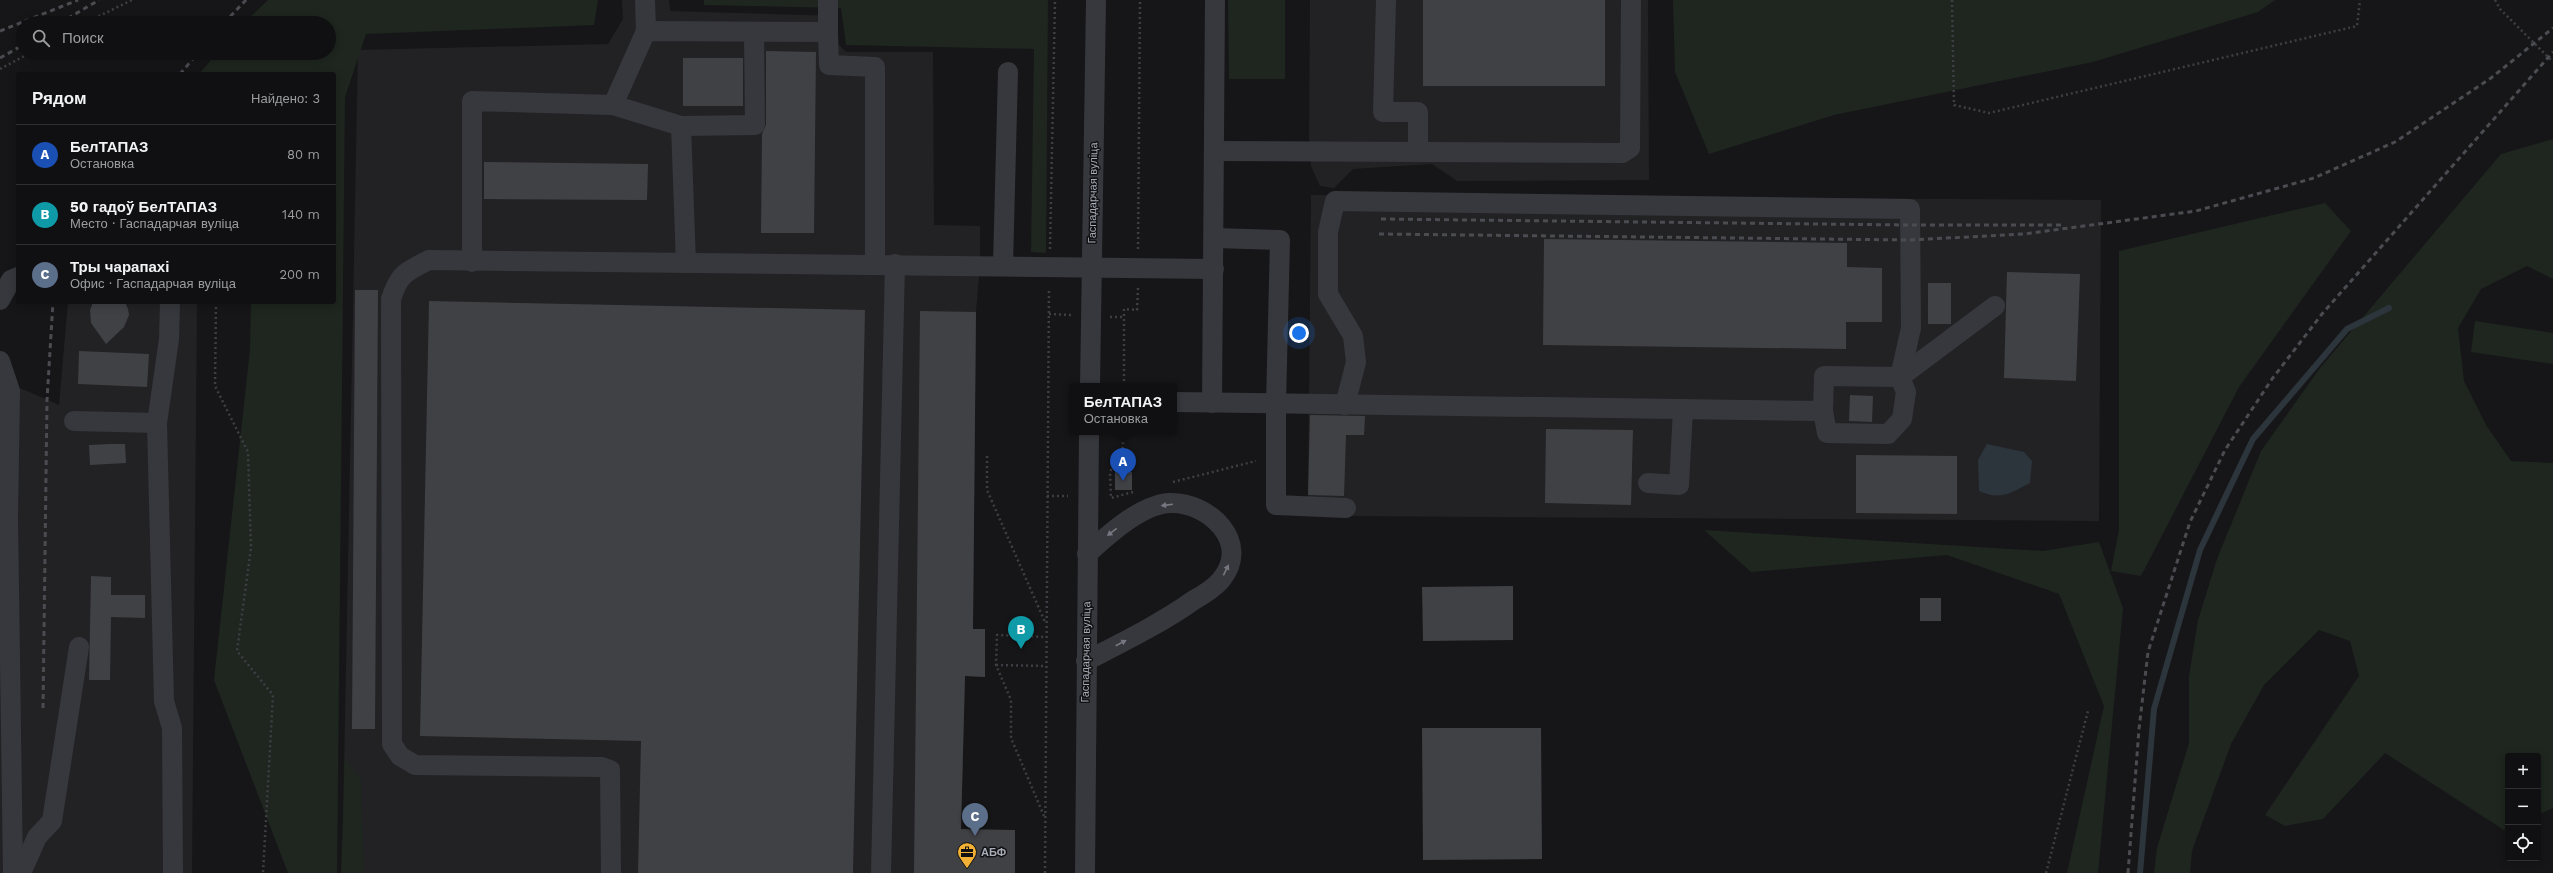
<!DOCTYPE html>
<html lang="ru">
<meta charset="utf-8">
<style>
:root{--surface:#101012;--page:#19191b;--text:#f1f3f6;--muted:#9c9d9f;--line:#303032;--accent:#f2b134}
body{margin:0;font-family:"Work Sans",sans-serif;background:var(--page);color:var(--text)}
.controls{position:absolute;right:12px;bottom:12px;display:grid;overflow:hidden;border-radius:4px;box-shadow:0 2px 10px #0003}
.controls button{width:36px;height:36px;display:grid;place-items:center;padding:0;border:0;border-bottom:1px solid var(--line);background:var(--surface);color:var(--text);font:20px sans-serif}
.you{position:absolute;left:1299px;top:333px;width:14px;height:14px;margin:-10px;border:3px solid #fff;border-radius:50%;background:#1a73e8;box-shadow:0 0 0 6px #1a73e833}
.badge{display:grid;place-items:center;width:26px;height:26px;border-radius:50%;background:var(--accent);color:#fff;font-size:13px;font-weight:700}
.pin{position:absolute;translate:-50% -33px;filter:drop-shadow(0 1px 2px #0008)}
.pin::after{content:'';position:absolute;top:21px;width:14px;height:12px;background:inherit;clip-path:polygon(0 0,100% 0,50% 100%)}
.popup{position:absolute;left:1069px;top:383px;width:108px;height:52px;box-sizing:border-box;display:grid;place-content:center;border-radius:4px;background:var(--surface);filter:drop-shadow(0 1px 3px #0005);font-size:13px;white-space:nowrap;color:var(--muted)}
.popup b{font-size:15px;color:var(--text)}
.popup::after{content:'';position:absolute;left:50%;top:100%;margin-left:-8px;border:8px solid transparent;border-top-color:var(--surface)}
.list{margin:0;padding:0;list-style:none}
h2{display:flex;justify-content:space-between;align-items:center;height:52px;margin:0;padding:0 16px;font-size:17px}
h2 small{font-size:13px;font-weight:400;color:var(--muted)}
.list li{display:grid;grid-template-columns:26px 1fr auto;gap:12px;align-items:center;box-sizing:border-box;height:60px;padding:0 16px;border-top:1px solid var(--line)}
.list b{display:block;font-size:15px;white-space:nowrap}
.list p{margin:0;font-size:13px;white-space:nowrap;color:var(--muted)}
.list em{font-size:13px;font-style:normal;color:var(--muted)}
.icon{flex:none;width:22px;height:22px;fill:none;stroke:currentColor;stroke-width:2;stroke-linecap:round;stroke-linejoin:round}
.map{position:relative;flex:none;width:2553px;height:873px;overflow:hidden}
.search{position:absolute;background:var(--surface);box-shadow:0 2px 10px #0003;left:16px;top:16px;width:320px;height:44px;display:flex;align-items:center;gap:10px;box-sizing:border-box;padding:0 14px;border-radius:22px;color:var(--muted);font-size:15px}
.panel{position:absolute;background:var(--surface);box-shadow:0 2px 10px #0003;left:16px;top:72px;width:320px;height:232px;border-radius:4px}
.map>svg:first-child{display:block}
.built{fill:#222225}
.green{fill:#1e261f}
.water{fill:#2c353c}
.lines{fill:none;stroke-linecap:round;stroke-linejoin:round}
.stream{stroke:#2c353c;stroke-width:6}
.building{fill:#404145}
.path{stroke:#3d3f44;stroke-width:2.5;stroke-dasharray:2 3;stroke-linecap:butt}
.minor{stroke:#37383d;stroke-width:20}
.rail{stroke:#4a4c52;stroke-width:3;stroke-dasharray:5 4;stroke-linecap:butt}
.oneway{fill:#757881}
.labels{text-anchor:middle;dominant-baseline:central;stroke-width:3;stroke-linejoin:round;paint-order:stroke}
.street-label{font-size:11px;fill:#a8adb8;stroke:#111113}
.poi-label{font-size:11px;font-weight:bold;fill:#a8adb8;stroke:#111113;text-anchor:start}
</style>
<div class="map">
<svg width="2553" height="873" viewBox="0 0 2553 873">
<rect width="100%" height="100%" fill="#161618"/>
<!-- built -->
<g class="built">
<path d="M622,0h47l1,11 168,5v28l8,8h87l1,173 46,1v39l-4,47 -3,317h12v48l-20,-1 -4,153 14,44h-633l16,-823 250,-6 15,-25z"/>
<path d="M1310,0h338l1,180 -192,1 -25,-17 -79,5 -19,19 -14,-2 -9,-20 -2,-27z"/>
<path d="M1311,195l790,5 -2,321 -748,-5v-17l-43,-1z"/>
<path d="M68,302h129l-5,571h-192v-484l20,-1 39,17z"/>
</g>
<!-- green -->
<g class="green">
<path d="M268,0h330l-4,25 -228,9 -21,63 -8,776h-49l-74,-193 36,-331 1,-47h83v-228h-135l18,-21h112v-30h-85z"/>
<path d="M704,0h344l-2,253 -15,-1 3,-203 -188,-4 -5,-37 -137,-3z"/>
<path d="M1228,0h57v79h-56z"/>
<path d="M1673,0h602l-17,12 -165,50 -259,53 -125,39 -34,-82z"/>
<path d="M2553,139v140l-26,-13 -46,23 -23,39 6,53 22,44 25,36 42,2v345l-15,7v-59h-30v73l-4,1 -119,-77 -62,66 -38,7 -20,-11 94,-139 -9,-35 -31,-11 -55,55 -33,59 -39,107 -2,22h-36l3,-25 32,-105v-67l9,-56 19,-61 44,-108 59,-83 181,-214z"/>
<path d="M2325,203l26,28 -112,156 -98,189 -30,-5 8,-41v-279z"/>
<path d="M2475,321l78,12v31l-82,-12z"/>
<path d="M1704,530l339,21 56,-9 24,66 -25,265h-31l37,-167 -45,-112 -112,-39 -196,17z"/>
<path d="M345,759l16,20 3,94h-23z"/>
</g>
<!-- water -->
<path class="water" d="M1987,444l37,8 8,9 -2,22c-20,10 -29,18 -51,8l-1,-31z"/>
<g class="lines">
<!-- stream -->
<path class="stream" d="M2140,873l14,-164 46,-159 53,-111 94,-110 42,-21"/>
</g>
<!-- building -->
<g class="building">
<rect x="1423" y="0" width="182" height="86"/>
<path d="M766,51l50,1 -2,181h-53l1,-99 4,-9z"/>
<rect x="683" y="58" width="60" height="48"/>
<path d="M484,162l164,2 -1,36 -163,-1z"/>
<path d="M1544,239l303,4v24l35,1v54h-36v27l-303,-4z"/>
<path d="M2007,272l73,2 -4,107 -72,-3z"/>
<rect x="1928" y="283" width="23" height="41"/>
<path d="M355,290h23l-3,439h-23z"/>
<path d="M429,301l436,9 -12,563h-215l3,-132 -221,-5z"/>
<path d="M93,302h32l3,7 1,6 -5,12 -18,17 -15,-21 -1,-13z"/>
<path d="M920,311l56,1 -3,317h12v48l-20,-1 -4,153 54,1v43h-101z"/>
<path d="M79,351l70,3 -2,33 -69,-3z"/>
<path d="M1850,395l23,1 -1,26 -23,-1z"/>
<path d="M1310,415l55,1 -1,19h-18l-2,61 -36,-1z"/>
<path d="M1546,429l87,1 -2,75 -86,-2z"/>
<path d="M110,444h15l1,19 -36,2 -1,-20z"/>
<path d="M1856,455l101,1v58l-101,-1z"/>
<rect x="1115" y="472" width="17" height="18"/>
<path d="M91,576l20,1v18h34v23l-34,-1 -1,63h-21z"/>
<path d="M1513,586v54l-90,1 -1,-54z"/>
<rect x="1920" y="598" width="21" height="23"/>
<path d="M1422,728h119l1,131 -119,1z"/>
</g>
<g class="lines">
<!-- path -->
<g class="path">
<path d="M1952,0l2,105 35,8 368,-87 3,-26"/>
<path d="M2495,0l5,9 53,53"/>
<path d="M85,23l47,-23"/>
<path d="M0,69l30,-16"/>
<path d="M1050,249l5,-249"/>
<path d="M1138,249l2,-249"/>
<path d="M216,302l-1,84 33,66 3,96 -14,103 36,44 -10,178"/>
<path d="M1049,314l22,1"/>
<path d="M1110,317h14"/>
<path d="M1124,386v-77l13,1 1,-22"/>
<path d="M1123,432v15l-13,25 1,26 22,-6"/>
<path d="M987,456v34l58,132"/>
<path d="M1173,482l83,-21"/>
<path d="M1047,496h21"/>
<path d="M996,665l50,1"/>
<path d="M1044,816l-33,-78v-38l-15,-35 1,-30 49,2"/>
<path d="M1045,873l4,-585"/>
<path d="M2046,873l42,-162"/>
</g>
<!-- minor -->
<g class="minor">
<path d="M645,0l1,31"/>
<path d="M1386,0l-3,112h35v40"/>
<path d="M828,32v-32"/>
<path d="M613,105l68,21 5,137"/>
<path d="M681,126l74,-1 -1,-93"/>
<path d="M1215,151l407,2 8,-5 1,-148"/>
<path d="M1214,238l66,2 -4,164v101l70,3"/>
<path d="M472,262v-161l141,4 33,-74 182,1 1,33 46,2v197"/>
<path d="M1003,265l5,-193"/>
<path d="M0,300l11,-20 7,-3"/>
<path d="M170,302l-1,37 -12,84 7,278 8,27 1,145"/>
<path d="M0,361l10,30 -2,127 5,355"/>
<path d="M1090,386l6,-386"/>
<path d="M1174,402l649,9 1,-35 76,1 95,-71"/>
<path d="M1212,403l3,-403"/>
<path d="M1345,405l11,-43 -3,-26 -25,-42v-62l7,-31 575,8 1,119 -11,49 6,15 -4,27 -14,15 -61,-1 -4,-22"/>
<path d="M74,421l83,2"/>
<path d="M1648,483l31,2 4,-76"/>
<path d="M1086,661c37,-19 74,-37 108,-61 9,-5 20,-12 27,-20 31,-38 -13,-79 -52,-77 -29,2 -62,33 -82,51"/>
<path d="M21,873l16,-36 15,-16 27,-174"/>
<path d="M611,873l-1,-103 -8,-3 -187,-2 -15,-9 -8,-12 -1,-445c8,-25 14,-27 38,-39l785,9"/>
<path d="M881,873l14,-609"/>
<path d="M1085,873l4,-441"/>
</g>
<!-- rail -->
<g class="rail">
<path d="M60,23l39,-23"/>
<path d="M224,23l22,-23"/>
<path d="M0,31l78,-31"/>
<path d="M0,58l23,-13"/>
<path d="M180,74l18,-21"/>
<path d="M1381,219l525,6h157"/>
<path d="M1379,234l531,6 114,-6 172,-23 118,-33 81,-36 96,-64 62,-50"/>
<path d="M43,708l4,-308 6,-98"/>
<path d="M2128,873l11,-144 9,-77 42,-130 35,-72 47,-71 50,-65 231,-262"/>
</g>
</g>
<!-- one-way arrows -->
<defs><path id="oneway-solid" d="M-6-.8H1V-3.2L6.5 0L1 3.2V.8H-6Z"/></defs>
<g class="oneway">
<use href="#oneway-solid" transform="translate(1167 505) rotate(173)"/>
<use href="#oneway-solid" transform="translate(1112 532) rotate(142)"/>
<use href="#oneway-solid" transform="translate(1226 570) rotate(-64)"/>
<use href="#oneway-solid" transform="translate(1121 643) rotate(-28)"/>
</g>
<!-- icons -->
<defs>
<symbol id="office-pin" viewBox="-11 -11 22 30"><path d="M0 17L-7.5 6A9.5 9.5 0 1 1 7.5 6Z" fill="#f2b134" stroke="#111113"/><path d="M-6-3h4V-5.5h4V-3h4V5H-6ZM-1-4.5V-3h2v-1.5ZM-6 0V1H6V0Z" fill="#111"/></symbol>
</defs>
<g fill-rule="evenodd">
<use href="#office-pin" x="956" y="841" width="22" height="30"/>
</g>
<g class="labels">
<!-- street labels -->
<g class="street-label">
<text transform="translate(1093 193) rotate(-89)">Гаспадарчая вуліца</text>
<text transform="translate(1086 652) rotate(-89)">Гаспадарчая вуліца</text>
</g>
<!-- poi labels -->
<g class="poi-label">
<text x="981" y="852">АБФ</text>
</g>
</g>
</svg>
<div class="controls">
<button>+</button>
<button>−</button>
<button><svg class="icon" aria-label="locate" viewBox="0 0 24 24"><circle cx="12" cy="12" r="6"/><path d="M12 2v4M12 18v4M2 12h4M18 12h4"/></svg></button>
</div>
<div class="you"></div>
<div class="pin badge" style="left:1123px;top:481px;background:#1a4fb4">A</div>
<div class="popup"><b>БелТАПАЗ</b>Остановка</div>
<div class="pin badge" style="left:1021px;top:649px;background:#0f9aa8">B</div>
<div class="pin badge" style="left:975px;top:836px;background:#5c6f8a">C</div>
<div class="search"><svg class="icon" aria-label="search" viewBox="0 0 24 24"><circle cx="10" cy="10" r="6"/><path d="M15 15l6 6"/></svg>Поиск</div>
<section class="panel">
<h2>Рядом<small>Найдено: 3</small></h2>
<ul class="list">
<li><span class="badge" style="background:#1a4fb4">A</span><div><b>БелТАПАЗ</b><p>Остановка</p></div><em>80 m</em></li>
<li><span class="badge" style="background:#0f9aa8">B</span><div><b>50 гадоў БелТАПАЗ</b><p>Место · Гаспадарчая вуліца</p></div><em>140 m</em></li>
<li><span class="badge" style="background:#5c6f8a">C</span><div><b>Тры чарапахі</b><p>Офис · Гаспадарчая вуліца</p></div><em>200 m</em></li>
</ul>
</section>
</div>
